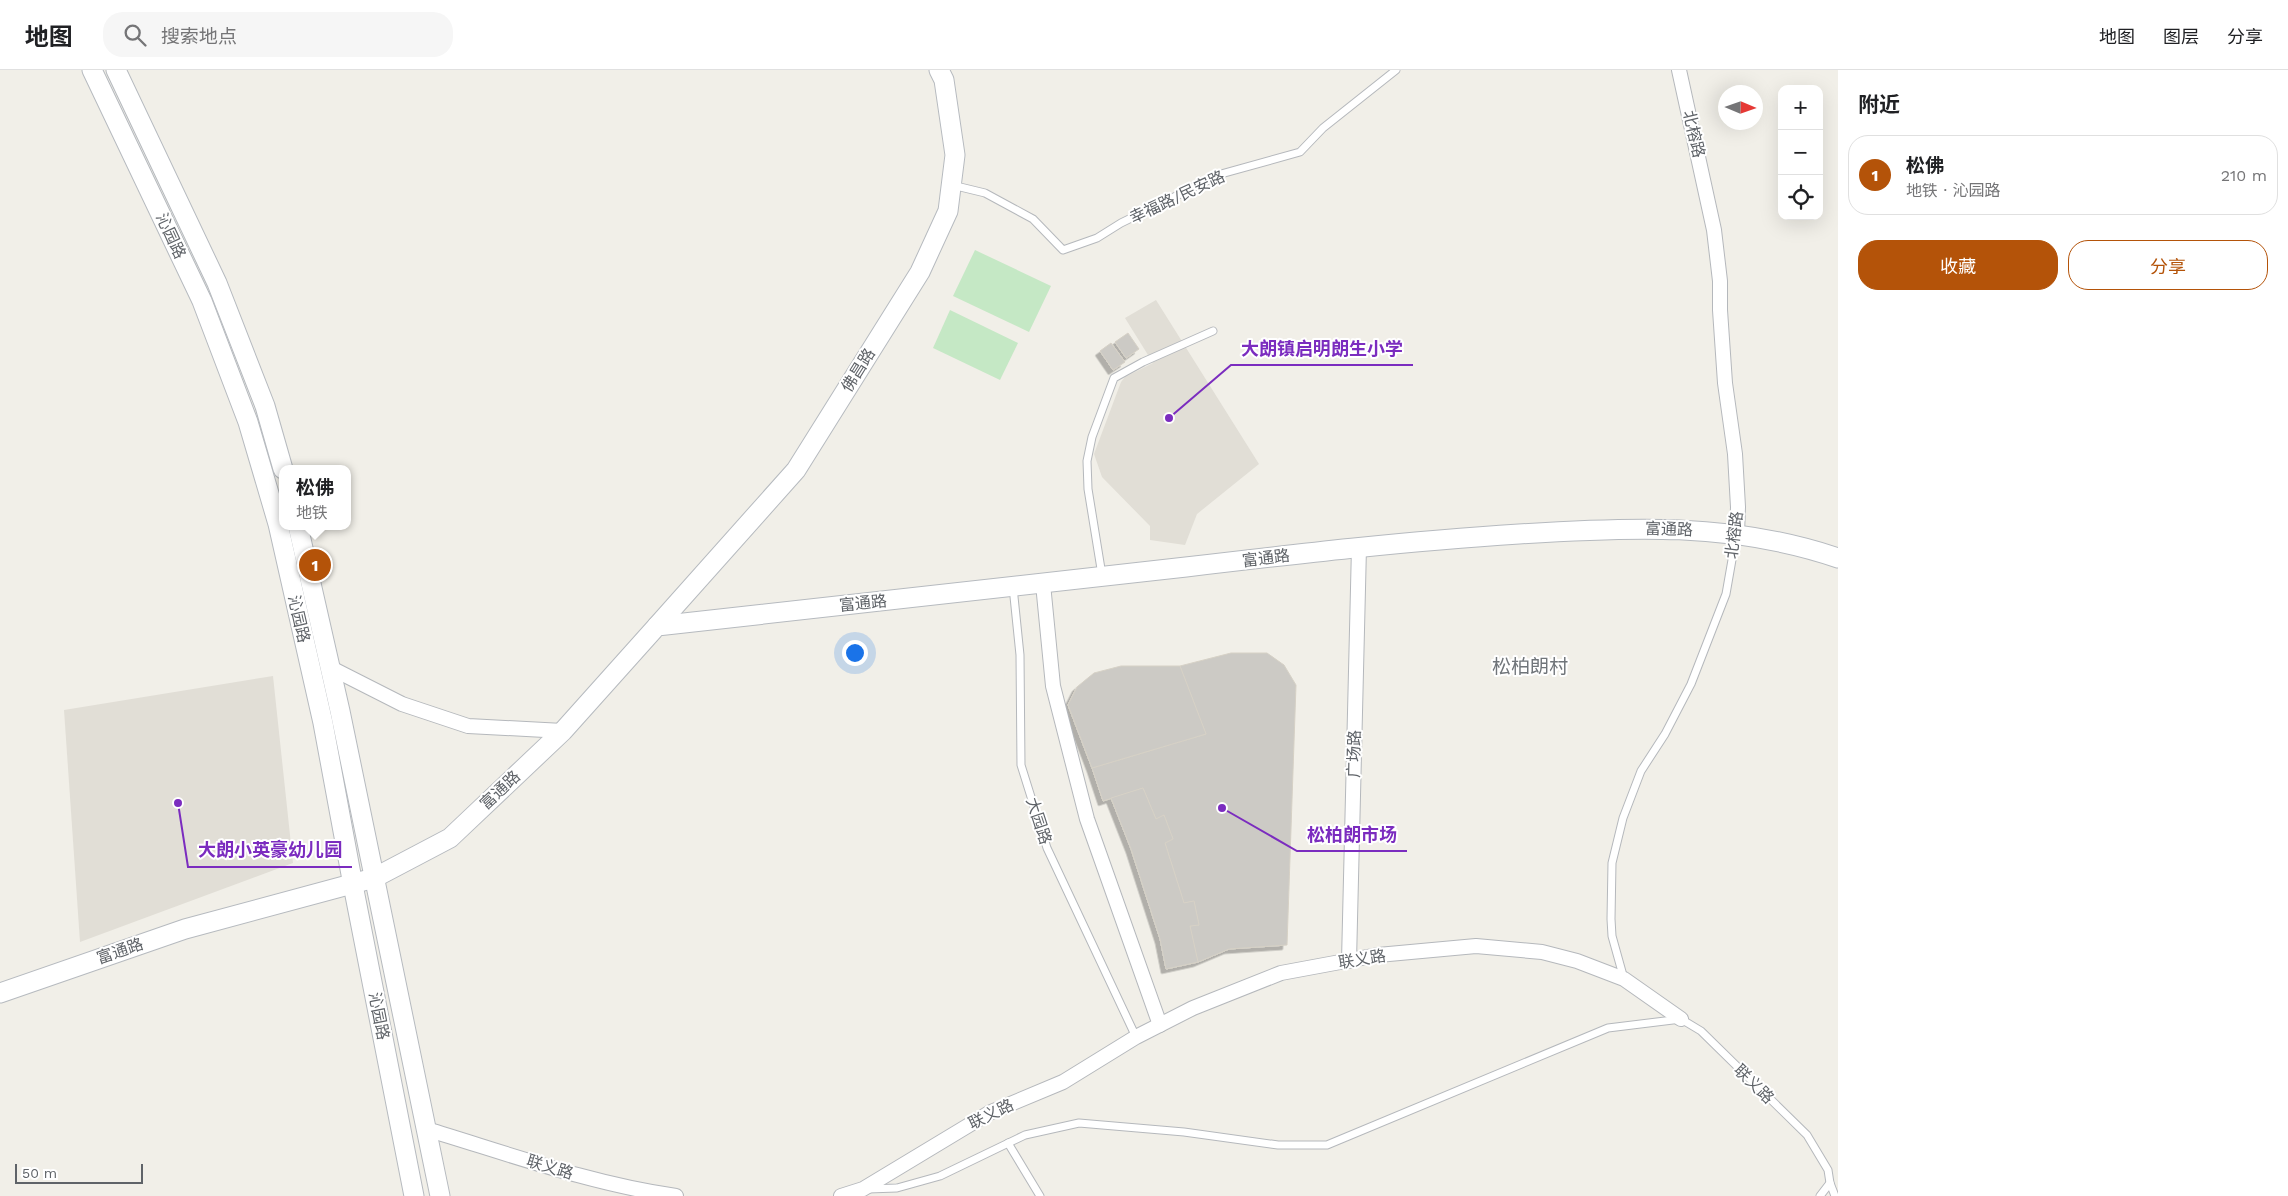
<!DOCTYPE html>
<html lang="zh">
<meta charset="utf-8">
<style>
:root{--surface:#fff;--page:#f6f6f6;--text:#202124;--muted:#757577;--line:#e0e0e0;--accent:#b45309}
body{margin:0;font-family:"Work Sans","Noto Sans SC",sans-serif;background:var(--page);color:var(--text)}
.controls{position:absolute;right:15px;top:15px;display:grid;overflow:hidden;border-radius:10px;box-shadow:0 5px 20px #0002}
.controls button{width:45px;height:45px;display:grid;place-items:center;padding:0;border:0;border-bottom:1px solid var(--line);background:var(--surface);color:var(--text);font:25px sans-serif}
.compass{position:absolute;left:1718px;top:15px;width:45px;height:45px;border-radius:50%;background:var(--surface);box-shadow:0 5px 20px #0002;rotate:92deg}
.scale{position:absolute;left:15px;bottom:12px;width:128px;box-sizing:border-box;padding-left:5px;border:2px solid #5f6368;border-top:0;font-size:14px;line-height:18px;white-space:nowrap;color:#5f6368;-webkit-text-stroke:4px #fff;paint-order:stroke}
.you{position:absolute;left:854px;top:582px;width:18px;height:18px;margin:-12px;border:4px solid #fff;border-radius:50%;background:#1a73e8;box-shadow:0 0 0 8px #1a73e833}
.badge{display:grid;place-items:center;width:32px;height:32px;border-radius:50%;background:var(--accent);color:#fff;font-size:16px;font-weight:700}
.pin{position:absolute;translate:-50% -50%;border:2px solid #fff;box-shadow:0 1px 5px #0006}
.popup{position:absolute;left:279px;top:395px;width:72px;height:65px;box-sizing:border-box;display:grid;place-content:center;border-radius:10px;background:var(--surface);filter:drop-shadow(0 1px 4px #0005);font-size:16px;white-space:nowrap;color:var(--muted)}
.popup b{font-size:19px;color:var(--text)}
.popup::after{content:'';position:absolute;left:50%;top:100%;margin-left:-10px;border:10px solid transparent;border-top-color:var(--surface)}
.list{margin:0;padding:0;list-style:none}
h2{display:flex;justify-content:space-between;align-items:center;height:65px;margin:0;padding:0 20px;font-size:21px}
h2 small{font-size:16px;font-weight:400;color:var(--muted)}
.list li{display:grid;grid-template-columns:32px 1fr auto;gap:15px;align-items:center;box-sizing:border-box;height:80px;margin:0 10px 10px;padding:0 10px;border:1px solid var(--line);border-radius:20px}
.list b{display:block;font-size:19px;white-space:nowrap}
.list p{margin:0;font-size:16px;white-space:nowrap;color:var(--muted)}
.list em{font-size:16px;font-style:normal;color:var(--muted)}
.actions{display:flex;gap:10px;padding:15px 20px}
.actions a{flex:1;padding:11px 0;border:1px solid var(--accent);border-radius:20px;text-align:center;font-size:18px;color:var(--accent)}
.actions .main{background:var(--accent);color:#fff}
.icon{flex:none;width:28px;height:28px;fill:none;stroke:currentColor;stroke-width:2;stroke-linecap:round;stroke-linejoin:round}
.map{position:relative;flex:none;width:1838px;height:1126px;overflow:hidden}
header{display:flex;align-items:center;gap:30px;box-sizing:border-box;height:70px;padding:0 25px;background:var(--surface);border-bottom:1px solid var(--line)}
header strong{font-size:24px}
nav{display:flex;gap:28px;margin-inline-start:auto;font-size:18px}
.search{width:350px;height:45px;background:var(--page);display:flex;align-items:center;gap:12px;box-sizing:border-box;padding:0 18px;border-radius:20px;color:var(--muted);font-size:19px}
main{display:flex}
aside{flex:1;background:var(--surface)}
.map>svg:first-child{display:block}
.education{fill:#e1ded6}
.garden{fill:#c5e8c5}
.building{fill:#cccac5;stroke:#d6d1c6;filter:url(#shadow)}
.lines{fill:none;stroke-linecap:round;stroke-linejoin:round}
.lane-casing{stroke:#b5b8bc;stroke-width:9}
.street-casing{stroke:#b5b8bc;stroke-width:16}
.secondary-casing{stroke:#b6babf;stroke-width:21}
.lane{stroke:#fff;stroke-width:7}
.street{stroke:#fff;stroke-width:14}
.secondary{stroke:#fff;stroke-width:19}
.labels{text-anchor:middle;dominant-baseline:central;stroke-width:4;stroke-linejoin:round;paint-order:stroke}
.street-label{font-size:16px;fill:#5f6368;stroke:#fff}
.quarter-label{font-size:19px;fill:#70757a;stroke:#fff}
.leader{fill:none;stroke:#7b2cbf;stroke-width:2}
.callout-dot{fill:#7b2cbf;stroke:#fff;stroke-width:2}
.callout-label{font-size:18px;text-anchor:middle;font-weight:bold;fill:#7b2cbf;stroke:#fff;stroke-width:4;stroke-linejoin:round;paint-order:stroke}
</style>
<header>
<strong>地图</strong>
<div class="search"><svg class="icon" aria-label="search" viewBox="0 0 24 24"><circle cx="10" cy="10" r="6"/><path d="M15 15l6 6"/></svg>搜索地点</div>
<nav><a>地图</a><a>图层</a><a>分享</a></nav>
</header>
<main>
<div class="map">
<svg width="1838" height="1126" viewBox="0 0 1838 1126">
<defs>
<filter id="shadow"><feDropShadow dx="-4.5" dy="4.5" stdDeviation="0" flood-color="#0004"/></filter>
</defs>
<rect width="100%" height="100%" fill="#f1efe8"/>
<!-- education -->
<g class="education">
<path d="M1156,230l103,164 -62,50 -12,31 -35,-5v-14l-48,-49 -8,-23 27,-72 4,-5 28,-14 -28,-45z"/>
<path d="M273,606l20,187 -213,79 -16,-232z"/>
</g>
<!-- garden -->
<g class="garden">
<path d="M975,180l76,36 -22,46 -76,-36z"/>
<path d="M950,240l68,33 -18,37 -67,-32z"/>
</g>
<!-- building -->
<g class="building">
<path d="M1128,263l11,16 -13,9 -11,-16z"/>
<path d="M1111,273l14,19 -12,8 -13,-19z"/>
<path d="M1231,583h36l17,12 12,20 -9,260 -58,4 -31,13 -8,-36 9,-1 -5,-24 -10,2 -19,-60 8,-4 -9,-24 -8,4 -13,-31 -40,13 -11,-33 114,-34 -26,-68z"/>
<path d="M1121,596h59l26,68 -114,34 -24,-63 9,-18 17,-14z"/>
<path d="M1143,718l13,31 8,-4 9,24 -8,4 19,60 10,-2 5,24 -9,1 8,36 -32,7 -6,-30 -29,-90 -20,-51z"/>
</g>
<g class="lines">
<defs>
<g id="lane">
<path d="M952,115l33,8 48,26 30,31 34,-12 24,-15 100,-49 79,-22 23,-24 73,-58"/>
<path d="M1102,505l-14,-86 -1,-28 5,-24 22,-59 29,-16 70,-31"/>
<path d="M1013,517l7,68 1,110 26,83 89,189"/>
<path d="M1624,909l-12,-43 -1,-17 1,-56 11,-45 18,-47 24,-37 26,-50 35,-90 10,-57"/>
<path d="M1008,1073l32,53"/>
<path d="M868,1119l29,-1 43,-12 85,-41 54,-12 105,9 94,13h49l281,-117 73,-9 20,12 106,104 21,35 2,13 5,13"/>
<path d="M1820,1126l10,-13"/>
</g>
<g id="street">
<path d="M1679,0l35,160 6,51v29l5,73 10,71 3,53 -1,27"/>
<path d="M1043,514l10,102 34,133 73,206"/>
<path d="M331,598l71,36 66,22 95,5"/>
<path d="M1349,891l10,-414"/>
<path d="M426,1059c83,25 165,55 250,67"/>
<path d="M841,1126l22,-7 126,-76 74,-31 73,-45 57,-29 88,-35 97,-18 98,-9 66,6 35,9 47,18 57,40"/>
</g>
<g id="secondary">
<path d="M92,0l110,231 46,121 30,102 45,199 30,162 61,311"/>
<path d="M116,0l101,213 48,123 18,63"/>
<path d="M298,456l42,185 100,485"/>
<path d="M657,556l139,-156 124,-198 28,-61 7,-56 -11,-75 -5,-10"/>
<path d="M0,923l185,-64 189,-51 76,-40 113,-107 94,-105c176,-19 352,-38 529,-59 110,-13 221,-26 333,-33 108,-7 214,-12 319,24"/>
</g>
</defs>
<!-- lane casing -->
<use href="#lane" class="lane-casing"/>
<!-- street casing -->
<use href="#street" class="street-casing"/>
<!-- secondary casing -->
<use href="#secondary" class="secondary-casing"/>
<!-- lane -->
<use href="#lane" class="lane"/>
<!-- street -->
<use href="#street" class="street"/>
<!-- secondary -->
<use href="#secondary" class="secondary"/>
</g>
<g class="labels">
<!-- street labels -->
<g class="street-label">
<text transform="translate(1694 64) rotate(77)">北榕路</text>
<text transform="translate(1177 127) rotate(-25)">幸福路/民安路</text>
<text transform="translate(171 166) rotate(65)">沁园路</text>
<text transform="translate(858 300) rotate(-58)">佛昌路</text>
<text transform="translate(1669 459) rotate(2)">富通路</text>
<text transform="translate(1734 465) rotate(-83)">北榕路</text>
<text transform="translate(1266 488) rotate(-7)">富通路</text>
<text transform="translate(863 533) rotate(-6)">富通路</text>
<text transform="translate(299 549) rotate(77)">沁园路</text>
<text transform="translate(1354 684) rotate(-89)">广场路</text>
<text transform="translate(500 720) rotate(-43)">富通路</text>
<text transform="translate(1039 751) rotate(72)">大园路</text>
<text transform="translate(120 881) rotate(-19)">富通路</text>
<text transform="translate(1362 889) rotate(-9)">联义路</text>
<text transform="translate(379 946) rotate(79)">沁园路</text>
<text transform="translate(1754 1014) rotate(44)">联义路</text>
<text transform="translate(991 1044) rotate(-26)">联义路</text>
<text transform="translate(550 1097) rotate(17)">联义路</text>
</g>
<!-- quarter labels -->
<g class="quarter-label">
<text x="1530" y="596">松柏朗村</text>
</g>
</g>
<!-- callouts -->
<path class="leader" d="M1169 348L1231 295H1413M1222 738L1297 781H1407M178 733L188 797H352"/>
<g class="callout-dot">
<circle cx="1169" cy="348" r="5"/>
<circle cx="1222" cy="738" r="5"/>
<circle cx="178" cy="733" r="5"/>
</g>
<g class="callout-label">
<text x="1322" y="285">大朗镇启明朗生小学</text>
<text x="1352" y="771">松柏朗市场</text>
<text x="270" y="786">大朗小英豪幼儿园</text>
</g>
</svg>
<div class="controls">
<button>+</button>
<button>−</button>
<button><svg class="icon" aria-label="locate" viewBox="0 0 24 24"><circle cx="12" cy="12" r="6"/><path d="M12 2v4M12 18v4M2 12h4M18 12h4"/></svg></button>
</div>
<svg class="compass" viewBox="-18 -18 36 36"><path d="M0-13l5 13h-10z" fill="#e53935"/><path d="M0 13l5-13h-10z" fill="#757577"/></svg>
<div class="scale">50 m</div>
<div class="you"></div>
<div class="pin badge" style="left:315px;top:495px">1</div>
<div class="popup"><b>松佛</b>地铁</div>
</div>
<aside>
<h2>附近<small></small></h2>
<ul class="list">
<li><span class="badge">1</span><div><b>松佛</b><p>地铁 · 沁园路</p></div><em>210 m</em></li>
</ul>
<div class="actions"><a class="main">收藏</a><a>分享</a></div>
</aside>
</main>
